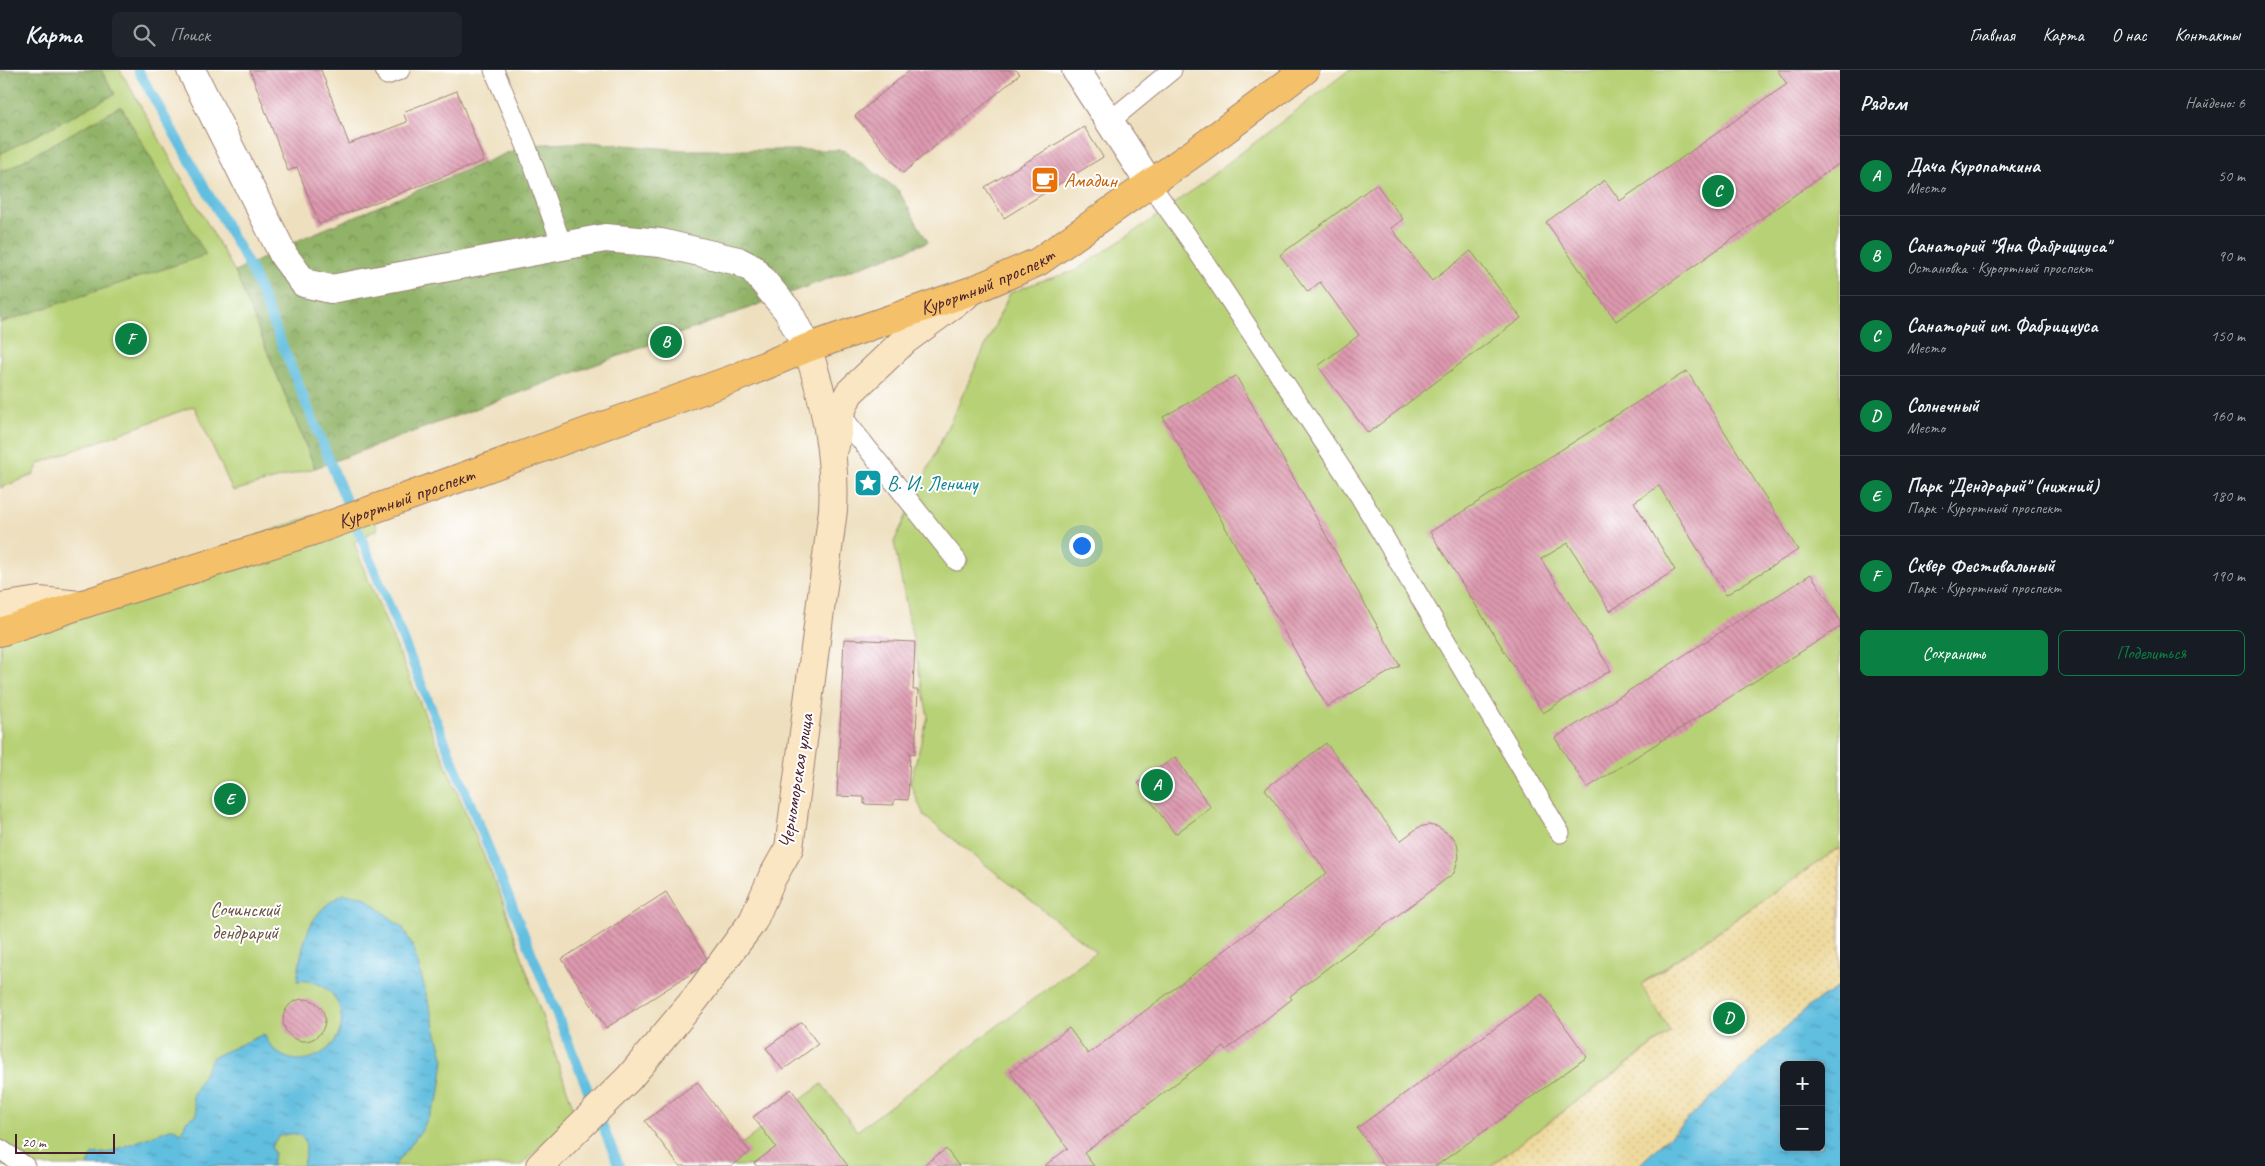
<!DOCTYPE html>
<html lang="ru">
<meta charset="utf-8">
<style>
:root{--surface:#171b24;--page:#20242c;--text:#f1f3f6;--muted:#9ea1a6;--line:#363941;--accent:#0b8043}
body{margin:0;font-family:Caveat,sans-serif;background:var(--page);color:var(--text)}
.controls{position:absolute;right:15px;bottom:15px;display:grid;overflow:hidden;border-radius:8px;box-shadow:0 2px 8px #0003}
.controls button{width:45px;height:45px;display:grid;place-items:center;padding:0;border:0;border-bottom:1px solid var(--line);background:var(--surface);color:var(--text);font:25px sans-serif}
.scale{position:absolute;left:15px;bottom:12px;width:100px;box-sizing:border-box;padding-left:5px;border:2px solid #4a1f2b;border-top:0;font-size:14px;line-height:18px;white-space:nowrap;color:#4a1f2b;-webkit-text-stroke:4px #fff;paint-order:stroke}
.you{position:absolute;left:1081px;top:475px;width:18px;height:18px;margin:-12px;border:4px solid #fff;border-radius:50%;background:#1a73e8;box-shadow:0 0 0 8px #1a73e833}
.badge{display:grid;place-items:center;width:32px;height:32px;border-radius:50%;background:var(--accent);color:#fff;font-size:16px;font-weight:700}
.pin{position:absolute;translate:-50% -50%;border:2px solid #fff;box-shadow:0 1px 5px #0006}
.list{margin:0;padding:0;list-style:none}
h2{display:flex;justify-content:space-between;align-items:center;height:65px;margin:0;padding:0 20px;font-size:21px}
h2 small{font-size:16px;font-weight:400;color:var(--muted)}
.list li{display:grid;grid-template-columns:32px 1fr auto;gap:15px;align-items:center;box-sizing:border-box;height:80px;padding:0 20px;border-top:1px solid var(--line)}
.list b{display:block;font-size:19px;white-space:nowrap}
.list p{margin:0;font-size:16px;white-space:nowrap;color:var(--muted)}
.list em{font-size:16px;font-style:normal;color:var(--muted)}
.actions{display:flex;gap:10px;padding:15px 20px}
.actions a{flex:1;padding:11px 0;border:1px solid var(--accent);border-radius:8px;text-align:center;font-size:18px;color:var(--accent)}
.actions .main{background:var(--accent);color:#fff}
.icon{flex:none;width:28px;height:28px;fill:none;stroke:currentColor;stroke-width:2;stroke-linecap:round;stroke-linejoin:round}
.map{position:relative;flex:none;width:1840px;height:1096px;overflow:hidden}
header{display:flex;align-items:center;gap:30px;box-sizing:border-box;height:70px;padding:0 25px;background:var(--surface);border-bottom:1px solid var(--line)}
header strong{font-size:24px}
nav{display:flex;gap:28px;margin-inline-start:auto;font-size:18px}
.search{width:350px;height:45px;background:var(--page);display:flex;align-items:center;gap:12px;box-sizing:border-box;padding:0 18px;border-radius:8px;color:var(--muted);font-size:19px}
main{display:flex}
aside{flex:1;background:var(--surface)}
.map>svg:first-child{display:block}
.green{fill:#b7d176;stroke:#807850}
.forest{fill:url(#forest-crowns);stroke:#6e6949}
.sand{fill:url(#sand-dots);stroke:#9c7c64}
.water{fill:url(#water-ripples);stroke:#556e85;fill-rule:evenodd}
.lines{fill:none;stroke-linecap:round;stroke-linejoin:round}
.stream{stroke:#60bedf;stroke-width:10}
.building{fill:url(#building-back-hatch)}
.service-casing{stroke:#9c8075;stroke-width:21}
.minor-casing{stroke:#9c8075;stroke-width:30}
.secondary-casing{stroke:#9c8075;stroke-width:30}
.primary-casing{stroke:#9c8075;stroke-width:30}
.service{stroke:#fff;stroke-width:19}
.minor{stroke:#fff;stroke-width:28}
.secondary{stroke:#fbe6c3;stroke-width:28}
.primary{stroke:#f4c16a;stroke-width:28}
.labels{text-anchor:middle;dominant-baseline:central;stroke-width:4;stroke-linejoin:round;paint-order:stroke}
.food-label{font-size:20px;fill:#c56008;stroke:#fff;text-anchor:start}
.street-label{font-size:20px;fill:#4a1f2b;stroke:#fff}
.culture-label{font-size:20px;fill:#0d838f;stroke:#fff;text-anchor:start}
.park-label{font-size:20px;fill:#6b5442;stroke:#fff}
</style>
<header>
<strong>Карта</strong>
<div class="search"><svg class="icon" aria-label="search" viewBox="0 0 24 24"><circle cx="10" cy="10" r="6"/><path d="M15 15l6 6"/></svg>Поиск</div>
<nav><a>Главная</a><a>Карта</a><a>О нас</a><a>Контакты</a></nav>
</header>
<main>
<div class="map">
<svg width="1840" height="1096" viewBox="0 0 1840 1096">
<defs>
<pattern id="forest-crowns" width="20" height="18" patternUnits="userSpaceOnUse" patternTransform="scale(1.25)"><rect width="20" height="18" fill="#91b367"/><path d="M2 6a3 3 0 1 1 6 0M12 15a3 3 0 1 1 6 0" fill="none" stroke="#789155"/></pattern>
<pattern id="sand-dots" width="8" height="8" patternUnits="userSpaceOnUse" patternTransform="scale(1.25)"><rect width="8" height="8" fill="#eeda9e"/><path d="M2 2h.1M6 6h.1" fill="none" stroke="#cebb88" stroke-width="1.8" stroke-linecap="round"/></pattern>
<pattern id="water-ripples" width="26" height="14" patternUnits="userSpaceOnUse" patternTransform="scale(1.25)"><rect width="26" height="14" fill="#60bedf"/><path d="M2 4q2-2 4 0t4 0M15 11q2-2 4 0t4 0" fill="none" stroke="#519ab5"/></pattern>
<pattern id="building-back-hatch" width="6" height="6" patternUnits="userSpaceOnUse" patternTransform="scale(1.25)"><rect width="6" height="6" fill="#dd99af"/><path d="M-1 5l2 2M0 0l6 6M5-1l2 2" fill="none" stroke="#b57c8f"/></pattern>
</defs>
<rect width="100%" height="100%" fill="#fff"/>
<filter id="ink" filterUnits="userSpaceOnUse"><feTurbulence type="fractalNoise" baseFrequency=".02" numOctaves="2"/><feDisplacementMap in="SourceGraphic" scale="10" xChannelSelector="R" yChannelSelector="G"/><feConvolveMatrix kernelMatrix="1 2 1 2 8 2 1 2 1" color-interpolation-filters="sRGB"/></filter>
<filter id="wash" filterUnits="userSpaceOnUse"><feTurbulence type="fractalNoise" baseFrequency=".0096" numOctaves="4" result="noise"/><feDisplacementMap in="SourceGraphic" scale="20" xChannelSelector="R" yChannelSelector="G"/><feGaussianBlur stdDeviation="1.12" result="paint"/><feColorMatrix in="noise" values="0 0 0 0 0 0 0 0 0 0 0 0 0 0 0 0 0 1.4 0 .05"/><feComposite in="paint" operator="in"/></filter>
<g filter="url(#wash)">
<rect width="100%" height="100%" fill="#eee0bf"/>
<!-- green -->
<g class="green">
<path d="M0,0h120l115,202 80,196 -82,23 -39,-85 -154,57 -7,12 -33,13z"/>
<path d="M1349,0h491v777l-199,137 30,47 -181,135h-778l110,-82 35,47 239,-179 -172,-136 -14,-33 18,-66 -34,-175 116,-249 28,-11 37,-11 93,-62z"/>
<path d="M366,427l12,32 -24,13 9,25 141,337 71,209 -55,53h-520v-540z"/>
</g>
<!-- forest -->
<g class="forest">
<path d="M0,0h101l14,24 -115,60z"/>
<path d="M121,36l85,149 -206,68v-152l8,-2z"/>
<path d="M589,72l93,8h162l54,40 30,52 -613,226 -80,-196 68,-34 223,-93z"/>
</g>
<!-- sand -->
<path class="sand" d="M1840,777v139l-31,20 -171,160h-148l181,-134 -30,-47z"/>
<!-- water -->
<g class="water">
<path d="M344,824l19,2 40,32 11,21 30,111 -5,37 -17,33 -28,36h-92c9,-22 3,-40 -24,-29l-7,10 3,6 -2,13h-184l4,-12 15,-1 66,-25 8,5 6,-13 10,-5 -5,-19 21,-39 51,-23c24,57 105,9 68,-40 -9,-10 -22,-15 -35,-13 6,-38 9,-69 47,-87z"/>
<path d="M1840,916v180h-202l171,-160zM1784,995h37v82h-37z"/>
</g>
<g class="lines">
<!-- stream -->
<path class="stream" d="M138,0l113,199 368,897"/>
</g>
<g id="blocks">
<!-- building -->
<g class="building">
<path d="M250,0h71l28,74 58,-22 -4,-10 54,-21 27,70 -165,63 -22,-57 -9,4z"/>
<path d="M910,0h106l4,4 -117,99 -48,-57z"/>
<path d="M1777,0h63v93l-224,158 -70,-99 59,-42 15,21 167,-117z"/>
<path d="M1084,57l19,30 -99,61 -19,-31z"/>
<path d="M1376,114l27,35 -12,9 41,53 39,-30 50,67 -153,115 -50,-67 41,-31 -39,-53 -12,10 -28,-37z"/>
<path d="M1687,301l111,179 -72,45 -67,-109 -25,16 41,68 -65,41 -42,-68 -27,16 70,111 -68,43 -113,-181z"/>
<path d="M1236,306l164,290 -73,41 -164,-290z"/>
<path d="M1811,504l29,46v7l-253,161 -32,-50z"/>
<path d="M844,569l71,3 -2,48h5l-3,64 -5,-1 -2,47 -14,-1v6l-30,-1v-7l-27,-1z"/>
<path d="M1326,673l74,98 19,-14 9,-2 10,2 15,10 4,6 2,14 -5,16 -164,123 2,3 -66,51 -2,-3 -140,106 10,13h-50l24,-18 -58,-76 59,-44 19,26 239,-181 -62,-84z"/>
<path d="M1175,687l36,51 -36,26 -37,-51z"/>
<path d="M666,822l43,70 -103,66 -44,-69z"/>
<path d="M1542,924l45,63 -151,109h-51l-28,-38z"/>
<circle cx="304" cy="950" r="21"/>
<path d="M802,952l16,22 -35,26 -17,-22z"/>
<path d="M697,1012l53,70 -18,14h-53l-34,-45z"/>
<path d="M791,1019l57,77h-92l-2,-3 22,-16 -23,-30z"/>
<path d="M946,1079l13,17h-37z"/>
</g>
</g>
</g>
<g filter="url(#ink)">
<use href="#blocks" fill-opacity="0" stroke="#9c8075" stroke-width="1"/>
<g class="lines">
<defs>
<g id="service">
<path d="M385,0l2,5 13,-5"/>
<path d="M494,0l32,75 36,100"/>
<path d="M1110,51l62,-51"/>
<path d="M1150,114l38,53 171,258 201,338"/>
<path d="M840,344l117,147"/>
<path d="M0,1079l25,17"/>
</g>
<g id="minor">
<path d="M191,0l93,186 20,27 27,6 274,-51 56,5 77,18 15,8 35,42 19,37"/>
<path d="M1076,0l74,114"/>
</g>
<g id="secondary">
<path d="M835,376l5,-32 9,-21 55,-52 61,-45"/>
<path d="M0,537l39,-6 41,4"/>
<path d="M540,1096l89,-88 67,-80 57,-77 19,-43 17,-30 44,-338c3,-53 -8,-112 -26,-162"/>
</g>
<g id="primary">
<path id="s1" d="M0,562l80,-27 236,-75 417,-151 74,-31 164,-57 67,-29 160,-112 107,-80"/>
</g>
</defs>
<!-- service casing -->
<use href="#service" class="service-casing"/>
<!-- minor casing -->
<use href="#minor" class="minor-casing"/>
<!-- secondary casing -->
<use href="#secondary" class="secondary-casing"/>
<!-- primary casing -->
<use href="#primary" class="primary-casing"/>
<!-- service -->
<use href="#service" class="service"/>
<!-- minor -->
<use href="#minor" class="minor"/>
<!-- secondary -->
<use href="#secondary" class="secondary"/>
<!-- primary -->
<use href="#primary" class="primary"/>
</g>
</g>
<!-- icons -->
<defs>
<symbol id="cafe-square" viewBox="-11 -11 22 22"><rect x="-9" y="-9" width="18" height="18" rx="4" fill="#e8710a" stroke="#fff"/><path d="M-5.5-4.5H6V0H3Q3 3.5 0 3.5H-2.5Q-5.5 3.5-5.5 0ZM3-3.2v2h1.7v-2ZM-6 4.5H4V6H-6Z" fill="#fff"/></symbol>
<symbol id="sight-square" viewBox="-11 -11 22 22"><rect x="-9" y="-9" width="18" height="18" rx="4" fill="#0f9aa8" stroke="#fff"/><path d="M0-6L1.8-2.2L6-1.7L2.9 1.2L3.7 5.4L0 3.3L-3.7 5.4L-2.9 1.2L-6-1.7L-1.8-2.2Z" fill="#fff"/></symbol>
</defs>
<g fill-rule="evenodd">
<use href="#cafe-square" x="1029" y="94" width="32" height="32"/>
<use href="#sight-square" x="852" y="397" width="32" height="32"/>
</g>
<g class="labels">
<!-- food labels -->
<g class="food-label">
<text x="1064" y="110">Амадин</text>
</g>
<!-- street labels -->
<g class="street-label">
<text stroke="none"><textPath href="#s1" startOffset="1048">Курортный проспект</textPath></text>
<text stroke="none"><textPath href="#s1" startOffset="428">Курортный проспект</textPath></text>
<text transform="translate(796 711) rotate(-81)">Черноморская улица</text>
</g>
<!-- culture labels -->
<g class="culture-label">
<text x="887" y="413">В. И. Ленину</text>
</g>
<!-- park labels -->
<g class="park-label">
<text x="245" y="839">Сочинский<tspan x="245" dy="23">дендрарий</tspan></text>
</g>
</g>
</svg>
<div class="controls">
<button>+</button>
<button>−</button>
</div>
<div class="scale">20 m</div>
<div class="you"></div>
<div class="pin badge" style="left:1157px;top:715px">A</div>
<div class="pin badge" style="left:666px;top:272px">B</div>
<div class="pin badge" style="left:1718px;top:121px">C</div>
<div class="pin badge" style="left:1729px;top:948px">D</div>
<div class="pin badge" style="left:230px;top:729px">E</div>
<div class="pin badge" style="left:131px;top:269px">F</div>
</div>
<aside>
<h2>Рядом<small>Найдено: 6</small></h2>
<ul class="list">
<li><span class="badge">A</span><div><b>Дача Куропаткина</b><p>Место</p></div><em>50 m</em></li>
<li><span class="badge">B</span><div><b>Санаторий &quot;Яна Фабрициуса&quot;</b><p>Остановка · Курортный проспект</p></div><em>90 m</em></li>
<li><span class="badge">C</span><div><b>Санаторий им. Фабрициуса</b><p>Место</p></div><em>150 m</em></li>
<li><span class="badge">D</span><div><b>Солнечный</b><p>Место</p></div><em>160 m</em></li>
<li><span class="badge">E</span><div><b>Парк &quot;Дендрарий&quot; (нижний)</b><p>Парк · Курортный проспект</p></div><em>180 m</em></li>
<li><span class="badge">F</span><div><b>Сквер Фестивальный</b><p>Парк · Курортный проспект</p></div><em>190 m</em></li>
</ul>
<div class="actions"><a class="main">Сохранить</a><a>Поделиться</a></div>
</aside>
</main>
